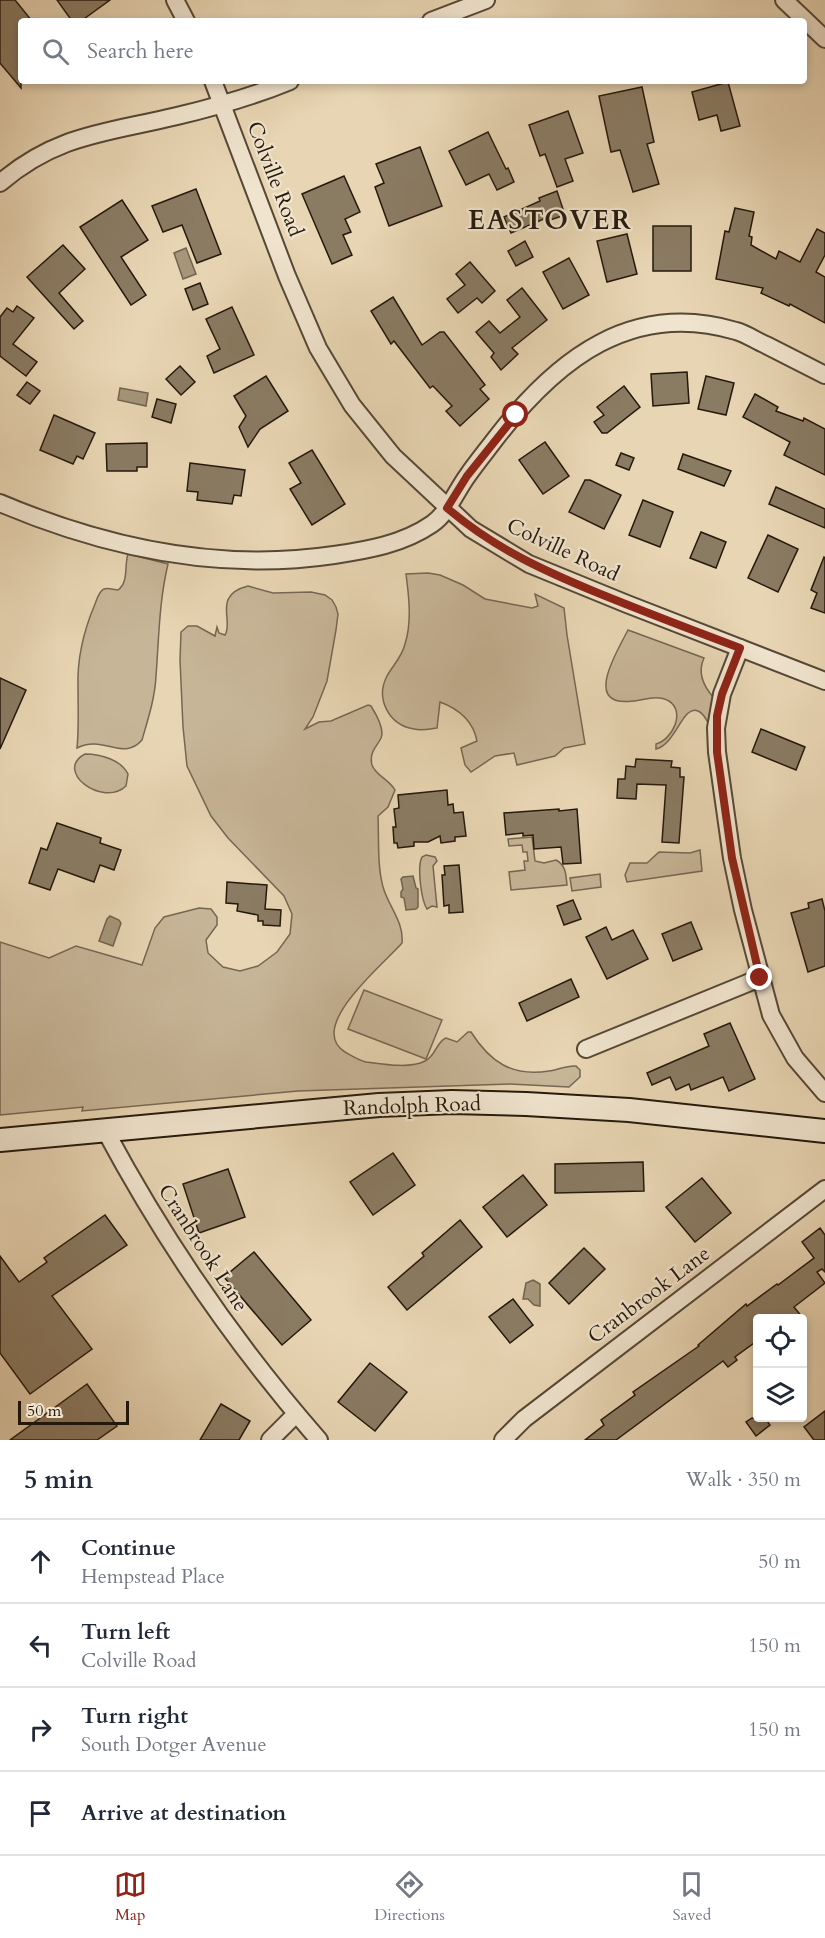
<!DOCTYPE html>
<meta charset="utf-8">
<style>
:root{--surface:#fff;--page:#f6f6f7;--text:#1f2937;--muted:#747a83;--line:#e0e1e3;--accent:#8f2418}
body{margin:0;font-family:Cardo,serif;background:var(--page);color:var(--text)}
.controls{position:absolute;right:18px;bottom:18px;display:grid;overflow:hidden;border-radius:6px;box-shadow:0 3px 9px #0003}
.controls button{width:54px;height:54px;display:grid;place-items:center;padding:0;border:0;border-bottom:2px solid var(--line);background:var(--surface);color:var(--text);font:30px sans-serif}
.scale{position:absolute;left:18px;bottom:15px;width:111px;box-sizing:border-box;padding-left:6px;border:3px solid #25190c;border-top:0;font-size:16px;line-height:21px;white-space:nowrap;color:#25190c;-webkit-text-stroke:4px #f0e4ce;paint-order:stroke}
.stop{position:absolute;width:18px;height:18px;margin:-14px;border:4px solid #8f2418;border-radius:50%;background:#fff}
.stop.end{background:#8f2418;border-color:#fff;box-shadow:0 2px 6px #0008}
.list{margin:0;padding:0;list-style:none}
h2{display:flex;justify-content:space-between;align-items:center;height:78px;margin:0;padding:0 24px;font-size:26px}
h2 small{font-size:20px;font-weight:400;color:var(--muted)}
.list li{display:grid;grid-template-columns:39px 1fr auto;gap:18px;align-items:center;box-sizing:border-box;height:84px;padding:0 24px;border-top:2px solid var(--line)}
.list b{display:block;font-size:22px;white-space:nowrap}
.list p{margin:0;font-size:20px;white-space:nowrap;color:var(--muted)}
.list em{font-size:20px;font-style:normal;color:var(--muted)}
.icon{flex:none;width:33px;height:33px;fill:none;stroke:currentColor;stroke-width:2;stroke-linecap:round;stroke-linejoin:round}
.map{position:relative;flex:none;width:825px;height:1440px;overflow:hidden}
.search{position:absolute;background:var(--surface);box-shadow:0 3px 9px #0003;left:18px;right:18px;top:18px;height:66px;display:flex;align-items:center;gap:15px;box-sizing:border-box;padding:0 21px;border-radius:6px;color:var(--muted);font-size:22px}
.sheet{height:414px;background:var(--surface)}
nav{display:flex;justify-content:space-around;align-items:center;box-sizing:border-box;height:84px;border-top:2px solid var(--line);background:var(--surface);font-size:16px;color:var(--muted)}
nav a{display:grid;justify-items:center;gap:3px}
nav .on{color:var(--accent)}
.map>svg:first-child{display:block}
.green{fill:#c7b597;stroke:#766752;stroke-width:1.5}
.water{fill:#a6957a;stroke:#72634e;stroke-width:1.5}
.building{fill:#8a7b63;stroke:#25190c;stroke-width:1.5}
.lines{fill:none;stroke-linecap:round;stroke-linejoin:round}
.street-casing{stroke:#564836;stroke-width:20}
.secondary-casing{stroke:#25190c;stroke-width:26}
.street{stroke:#f0e4ce;stroke-width:16}
.secondary{stroke:#f0e4ce;stroke-width:22}
.route{stroke:#8f2418;stroke-width:8}
.labels{text-anchor:middle;dominant-baseline:central;stroke-width:4.5;stroke-linejoin:round;paint-order:stroke}
.street-label{font-size:21px;fill:#25190c;stroke:#f0e4ce}
.district-label{font-size:27px;font-weight:bold;letter-spacing:1.5px;fill:#25190c;stroke:#f0e4ce}
</style>
<div class="map">
<svg width="825" height="1440" viewBox="0 0 825 1440">
<rect width="100%" height="100%" fill="#e8d5b3"/>
<filter id="stains"><feTurbulence type="fractalNoise" baseFrequency=".00333" numOctaves="4"/><feColorMatrix values="0 0 0 0 .2 0 0 0 0 .09 0 0 0 0 .02 0 0 0 .5 -.17"/></filter>
<radialGradient id="worn" r=".72"><stop offset=".6" stop-color="#630" stop-opacity="0"/><stop offset="1" stop-color="#630" stop-opacity=".3"/></radialGradient>
<!-- green -->
<g class="green">
<path d="M128,554l40,10c-9,38 -9,73 -12,112 -1,22 -8,43 -14,64 -19,22 -39,-6 -65,8 2,-20 1,-40 1,-61 -1,-28 6,-57 17,-83 2,-5 4,-13 9,-15 4,-2 10,1 14,1 11,-8 6,-24 10,-36z"/>
<path d="M428,573l12,2 23,10 22,14 47,9 6,-2 -3,-12 29,14 3,27 18,109 -21,4 -9,8 -38,9 -3,-12 -19,3 -24,16 -6,-7 -4,-17 16,-7c-4,-21 -18,-32 -37,-39l-3,26c-8,1 -15,3 -23,1 -25,-4 -39,-30 -27,-53 6,-11 15,-19 18,-32 7,-22 4,-47 1,-70z"/>
<path d="M248,586l25,7 38,-1 14,3 7,5 4,7 2,7 -2,16 -9,51 -14,36 -8,12 14,-7 12,-1 37,-16 3,1c5,8 14,23 10,32 -5,10 -12,14 -9,27 4,11 17,14 23,25l-7,17 -10,9c1,22 -1,54 6,74 6,18 20,33 18,53 -16,19 -97,84 -57,109 7,4 13,8 21,10 16,2 44,7 59,-1 11,-5 11,-19 21,-23l11,4 11,-10h3c19,30 41,45 78,39 9,-1 18,-6 27,-5l4,4v7l-11,10 -59,-3 -212,7 -216,20 1,-4 -83,8v-173l49,16 27,-12 66,19 13,-37 9,-11 35,-9 12,1 6,8v8l-11,15 2,13 15,14 17,4 18,-5 19,-14 13,-18 2,-20 -8,-18 -56,-58 -17,-22 -24,-50 -4,-39 -3,-67 1,-28 7,-6h9l18,10 2,-9 2,6 6,2c9,-14 -13,-40 23,-49z"/>
<path d="M628,630l76,28c-7,15 0,29 10,40l-4,27c-4,-4 -5,-11 -12,-14 -15,-7 -22,33 -42,38v-5c16,-4 30,-32 13,-43 -12,-7 -24,-1 -36,0 -52,7 -15,-51 -5,-71z"/>
<path d="M85,754c16,0 36,6 43,20l-2,12c-23,22 -73,-15 -41,-32z"/>
<path d="M532,837l3,24 9,2 12,-3c10,5 10,15 11,25l-56,5 -2,-18 16,-2 -1,-9h4l-1,-9h-4l-1,-7 -13,1 -1,-7z"/>
<path d="M700,850l2,21 -75,11 -2,-7 5,-12h17l12,-11 31,1z"/>
<path d="M426,855l9,2 2,4 -4,5 4,41 -5,-1 -5,3c-6,-9 -10,-43 -5,-52z"/>
<path d="M600,874l1,13 -29,4 -2,-13z"/>
<path d="M364,990l78,30 -16,39 -78,-30z"/>
</g>
<!-- water -->
<g class="water">
<path d="M186,248l10,26 -13,5 -9,-26z"/>
<path d="M120,388l28,5 -2,13 -28,-6z"/>
<path d="M413,876l3,12 2,1v18l-2,2 -10,1 -2,-12 -3,-1v-5l2,-3 -2,-10 2,-2z"/>
<path d="M110,916l9,4 2,3 -8,23 -14,-5 8,-22z"/>
<path d="M533,1280l7,4v22l-6,-1 -6,-6h-5l3,-16z"/>
</g>
<!-- building -->
<g class="building">
<path d="M0,0h15l17,21h-11v67l-21,-25z"/>
<path d="M57,0h53l-29,21h-9z"/>
<path d="M728,82l12,44 -19,5 -4,-16 -18,5 -7,-28z"/>
<path d="M642,87l12,55 -7,2 12,40 -26,8 -13,-42 -9,2 -12,-56z"/>
<path d="M568,111l15,42 -18,6 8,22 -16,6 -12,-33 -5,2 -11,-31z"/>
<path d="M488,132l18,37 2,-1 6,14 -17,8 -8,-16 -23,11 -17,-34z"/>
<path d="M420,147l22,59 -53,20 -14,-39 9,-4 -8,-19z"/>
<path d="M344,176l16,36 -15,7 6,13 -8,3 9,20 -20,9 -30,-70z"/>
<path d="M196,189l25,65 -24,9 -15,-38 -19,7 -11,-26z"/>
<path d="M557,191l8,24 -18,6 -1,-3 -35,15 -7,-16 36,-16 -1,-3z"/>
<path d="M122,200l26,40 -27,17 25,38 -15,10 -51,-78z"/>
<path d="M735,208l19,4 -5,24 3,1 -1,8 25,14 3,-8 21,11 17,-33 8,4v22l-9,17 9,5v46l-35,-19 -1,2 -28,-13 2,-5 -47,-9 9,-48 4,1z"/>
<rect x="653" y="226" width="38" height="45"/>
<path d="M627,234l10,40 -30,8 -10,-41z"/>
<path d="M525,241l8,16 -17,9 -8,-15z"/>
<path d="M63,245l22,24 -26,24 24,28 -9,8 -47,-52z"/>
<path d="M569,258l20,37 -26,14 -20,-37z"/>
<path d="M470,262l25,29 -13,12 -5,-5 -19,15 -11,-14 18,-14 -9,-11z"/>
<path d="M200,283l8,21 -15,6 -8,-21z"/>
<path d="M522,288l25,32 -35,28 6,6 -17,16 -10,-13 3,-4 -18,-21 13,-11 11,12 20,-16 -13,-17z"/>
<path d="M393,297l29,48 18,-13h4l41,53 -5,4 9,10 -29,27 -14,-15 6,-5 -19,-20 -3,2 -36,-47 -3,3 -20,-33z"/>
<path d="M17,306l17,12 -21,26 24,18 -11,14 -26,-20v-39l7,-9 6,4z"/>
<path d="M232,307l22,48 -40,18 -7,-17 13,-7 -14,-30z"/>
<path d="M180,366l15,16 -14,13 -15,-16z"/>
<path d="M687,372l2,31 -36,3 -2,-32z"/>
<path d="M266,376l22,35 -28,18 -12,18 -9,-20 7,-11 -12,-20z"/>
<path d="M706,376l28,7 -8,32 -28,-6z"/>
<path d="M27,382l13,9 -10,13 -13,-9z"/>
<path d="M624,386l16,21 -33,26h-5l-8,-11 10,-7 -7,-8z"/>
<path d="M755,394l23,13 -2,4 27,10 1,-3 21,11v46l-41,-20 6,-13 -47,-25z"/>
<path d="M157,399l19,5 -5,19 -19,-6z"/>
<path d="M54,415l41,18 -12,26 -6,-3 -4,8 -33,-14z"/>
<path d="M545,442l24,34 -26,18 -24,-34z"/>
<path d="M147,443v24h-10v4h-30l-1,-27z"/>
<path d="M312,450l33,54 -33,21 -22,-36 11,-6 -12,-20z"/>
<path d="M621,453l13,5 -5,12 -13,-5z"/>
<path d="M683,454l48,17 -7,15 -46,-17z"/>
<path d="M190,463l55,7 -4,26 -7,-1 -2,9 -35,-4 1,-8 -11,-1z"/>
<path d="M585,480h5l31,15 -17,34 -35,-17z"/>
<path d="M776,487l49,22v19l-56,-24z"/>
<path d="M643,500l30,12 -13,35 -31,-12z"/>
<path d="M701,532l25,10 -10,26 -26,-10z"/>
<path d="M768,535l30,14 -20,43 -30,-14z"/>
<path d="M824,557l1,1v55l-14,-5 6,-15 -6,-3z"/>
<path d="M0,678l26,12 -26,59z"/>
<path d="M761,729l44,18 -9,23 -44,-18z"/>
<path d="M636,759l36,2 -1,6 9,1v9h4l-5,66 -17,-1 4,-57 -29,-1 -1,15 -19,-1 1,-19h7l1,-13 9,1z"/>
<path d="M447,790l1,15 5,-1 1,9 9,-1 3,24 -11,1v4l-14,2 -1,-7 -12,6h-14v4l-16,2 -1,-5h-3l-1,-16h3l-2,-18 5,-1 -1,-13z"/>
<path d="M559,809v2l18,-2 4,54 -18,1 -2,-17 -27,2 -1,-14 -10,1v-3l-17,2 -2,-22z"/>
<path d="M57,823l44,15 -1,5 21,7 -7,20 -14,-5 -6,17 -36,-13 -8,21 -21,-7 12,-35 6,2z"/>
<path d="M459,865l4,47 -14,1v-8l-5,1 -2,-31h3l-1,-9z"/>
<path d="M227,882l40,3 -2,24 16,1 -1,16 -17,-1v-4h-5v-6l-21,-4 1,-7 -12,-1z"/>
<path d="M822,899l3,12v55l-17,6 -17,-59 18,-5 -1,-5z"/>
<path d="M573,900l8,19 -17,6 -7,-19z"/>
<path d="M691,922l11,27 -29,12 -11,-27z"/>
<path d="M606,927l6,13 21,-10 15,29 -41,20 -21,-42z"/>
<path d="M571,979l8,18 -52,24 -8,-18z"/>
<path d="M730,1023l25,56 -26,12 -6,-14 -32,13 -2,-6 -13,6 -6,-13 -18,8 -5,-12 62,-27 -5,-12z"/>
<path d="M393,1153l22,32 -42,30 -23,-33z"/>
<path d="M643,1162l1,29 -89,2v-29z"/>
<path d="M228,1169l17,48 -46,16 -16,-49z"/>
<path d="M523,1175l24,30 -40,32 -24,-30z"/>
<path d="M702,1178l29,35 -36,29 -29,-35z"/>
<path d="M105,1215l22,30 -75,51 40,53 -62,45 -30,-41v-97l19,26 28,-20 -3,-4z"/>
<path d="M460,1220l22,27 -75,63 -19,-23 36,-31 -2,-3z"/>
<path d="M820,1228l5,7v37l-3,-3 -5,3 8,11 -31,24 9,11h-45v22l-23,17 2,3 -9,7 -5,-6 -107,79h-31l19,-15 -3,-5 34,-25 -2,-3 66,-46 -1,-1 48,-41 1,2 30,-22 1,1 36,-27 -12,-16z"/>
<path d="M584,1248l21,21 -36,35 -20,-21z"/>
<path d="M254,1252l57,68 -29,25 -58,-68z"/>
<path d="M513,1299l20,26 -23,18 -21,-26z"/>
<path d="M370,1363l37,29 -32,39 -37,-29z"/>
<path d="M87,1384l30,42 -20,14h-87z"/>
<path d="M221,1404l29,17 -11,19h-39z"/>
<path d="M825,1411v29h-11l-10,-13z"/>
<path d="M752,1418h13l5,7 -14,11 -10,-14z"/>
</g>
<g class="lines">
<defs>
<g id="street">
<path d="M175,0l11,21"/>
<path d="M784,0l41,39"/>
<path d="M431,21l55,-21"/>
<path d="M213,81l74,195 31,72 34,57 41,51 78,73 58,35 98,40 198,77"/>
<path d="M0,183c57,-49 107,-50 177,-67 38,-9 77,-20 113,-35"/>
<path d="M0,503c106,45 219,69 334,52 34,-5 69,-11 98,-31 17,-12 24,-33 36,-49 9,-13 19,-25 28,-37 61,-79 136,-138 240,-107 11,3 20,10 30,14 20,10 39,20 59,30"/>
<path d="M740,648l-18,46 -6,34 1,24 15,106 11,52 28,105 24,43 30,35"/>
<path d="M586,1049l174,-71"/>
<path d="M105,1130c61,114 129,213 214,310"/>
<path d="M270,1440l26,-26"/>
<path d="M503,1440l21,-21 301,-230"/>
</g>
<path id="secondary" d="M0,1140l379,-35 73,-3 74,2 103,6 196,21"/>
</defs>
<!-- street casing -->
<use href="#street" class="street-casing"/>
<!-- secondary casing -->
<use href="#secondary" class="secondary-casing"/>
<!-- street -->
<use href="#street" class="street"/>
<!-- secondary -->
<use href="#secondary" class="secondary"/>
</g>
<g class="lines">
<!-- route -->
<path class="route" d="M516,415l-49,61 -20,32c47,40 95,62 151,85 47,19 94,37 142,55l-18,46 -5,22v36l15,106 28,120"/>
</g>
<g class="labels">
<!-- street labels -->
<g class="street-label">
<text transform="translate(275 179) rotate(69)">Colville Road</text>
<text transform="translate(563 550) rotate(25)">Colville Road</text>
<text transform="translate(412 1106) rotate(-2)">Randolph Road</text>
<text transform="translate(203 1248) rotate(57)">Cranbrook Lane</text>
<text transform="translate(649 1295) rotate(-37)">Cranbrook Lane</text>
</g>
<!-- district labels -->
<g class="district-label">
<text x="550" y="220">EASTOVER</text>
</g>
</g>
<rect width="100%" height="100%" filter="url(#stains)"/>
<rect width="100%" height="100%" fill="url(#worn)"/>
</svg>
<div class="controls">
<button><svg class="icon" aria-label="locate" viewBox="0 0 24 24"><circle cx="12" cy="12" r="6"/><path d="M12 2v4M12 18v4M2 12h4M18 12h4"/></svg></button>
<button><svg class="icon" aria-label="layers" viewBox="0 0 24 24"><path d="M12 4l9 5-9 5-9-5zM3 14l9 5 9-5"/></svg></button>
</div>
<div class="scale">50 m</div>
<div class="stop" style="left:516px;top:415px"></div>
<div class="stop end" style="left:760px;top:978px"></div>
<div class="search"><svg class="icon" aria-label="search" viewBox="0 0 24 24"><circle cx="10" cy="10" r="6"/><path d="M15 15l6 6"/></svg>Search here</div>
</div>
<section class="sheet">
<h2>5 min<small>Walk · 350 m</small></h2>
<ul class="list">
<li><svg class="icon" aria-label="ahead" viewBox="0 0 24 24"><path d="M12 20V5M6 11l6-6 6 6"/></svg><div><b>Continue</b><p>Hempstead Place</p></div><em>50 m</em></li>
<li><svg class="icon" aria-label="left" viewBox="0 0 24 24"><path d="M17 20v-9H6M10 6l-5 5 5 5"/></svg><div><b>Turn left</b><p>Colville Road</p></div><em>150 m</em></li>
<li><svg class="icon" aria-label="right" viewBox="0 0 24 24"><path d="M7 20v-9h11M14 6l5 5-5 5"/></svg><div><b>Turn right</b><p>South Dotger Avenue</p></div><em>150 m</em></li>
<li><svg class="icon" aria-label="arrive" viewBox="0 0 24 24"><path d="M6 21V4h12l-3 4 3 4H6"/></svg><div><b>Arrive at destination</b></div></li>
</ul>
</section>
<nav>
<a class="on"><svg class="icon" aria-label="map" viewBox="0 0 24 24"><path d="M3 6l6-2 6 2 6-2v14l-6 2-6-2-6 2zM9 4v14M15 6v14"/></svg>Map</a>
<a><svg class="icon" aria-label="directions" viewBox="0 0 24 24"><path d="M12 3l9 9-9 9-9-9zM9 14v-3h6M13 9l2 2-2 2"/></svg>Directions</a>
<a><svg class="icon" aria-label="saved" viewBox="0 0 24 24"><path d="M7 4h10v16l-5-4-5 4z"/></svg>Saved</a>
</nav>
